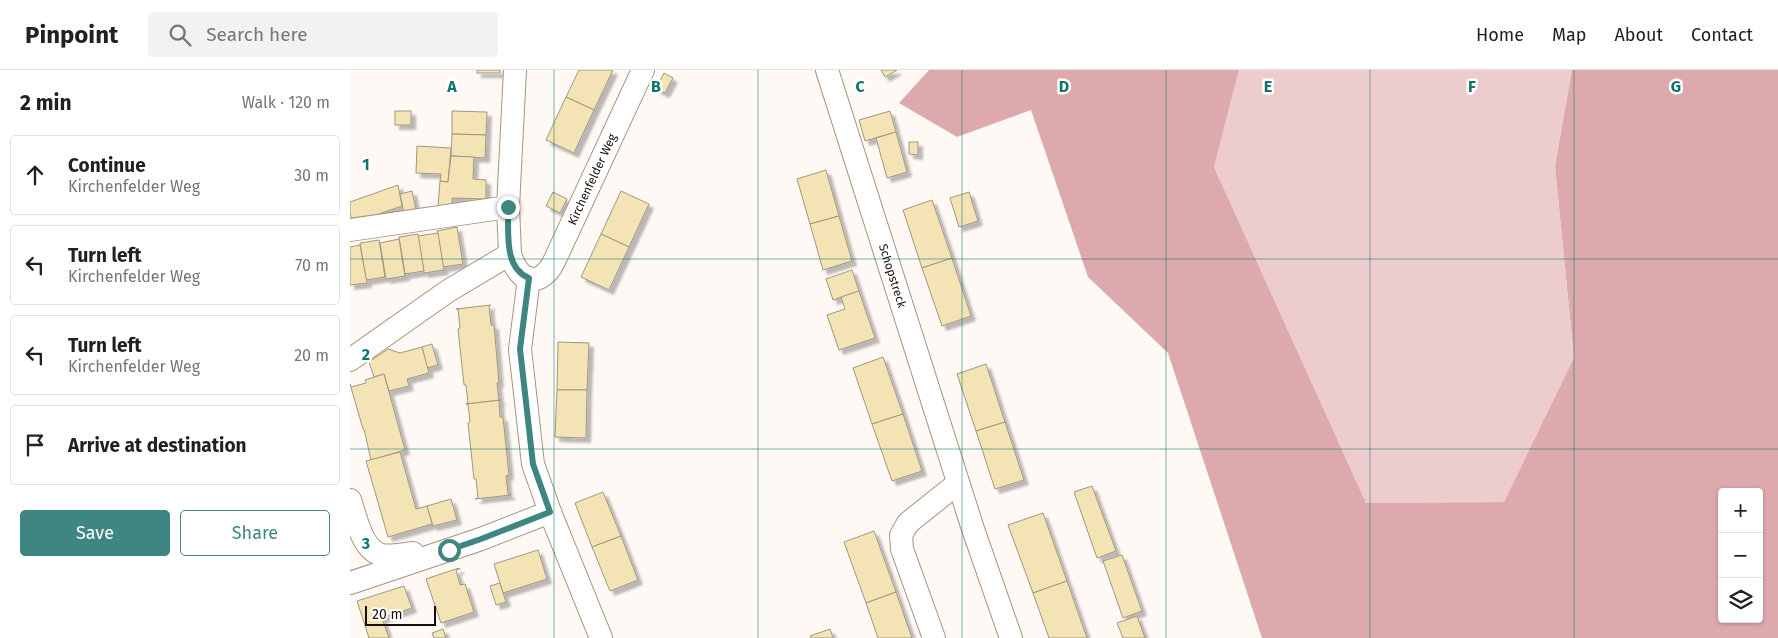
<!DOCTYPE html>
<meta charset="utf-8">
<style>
:root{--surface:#fff;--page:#f2f2f2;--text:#202124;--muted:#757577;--line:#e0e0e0;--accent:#3f8682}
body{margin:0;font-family:"Fira Sans",sans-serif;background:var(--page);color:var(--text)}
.controls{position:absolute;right:15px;bottom:15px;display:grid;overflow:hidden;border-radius:5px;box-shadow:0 1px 4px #0004}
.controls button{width:45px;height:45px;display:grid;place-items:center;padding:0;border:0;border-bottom:1px solid var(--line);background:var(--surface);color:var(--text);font:25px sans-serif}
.scale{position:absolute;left:15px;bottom:12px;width:71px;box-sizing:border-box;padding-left:5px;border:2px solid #160e08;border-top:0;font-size:14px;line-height:18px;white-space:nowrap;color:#160e08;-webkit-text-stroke:4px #fff;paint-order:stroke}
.stop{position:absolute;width:15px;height:15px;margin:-11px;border:4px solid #3f8682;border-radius:50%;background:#fff}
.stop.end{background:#3f8682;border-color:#fff;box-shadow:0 1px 5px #0008}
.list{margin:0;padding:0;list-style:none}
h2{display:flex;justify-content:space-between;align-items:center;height:65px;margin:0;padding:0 20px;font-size:21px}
h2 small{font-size:16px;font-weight:400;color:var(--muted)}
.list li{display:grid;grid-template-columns:32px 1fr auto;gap:15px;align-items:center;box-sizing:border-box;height:80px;margin:0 10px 10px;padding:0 10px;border:1px solid var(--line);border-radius:5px}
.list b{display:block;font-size:19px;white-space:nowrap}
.list p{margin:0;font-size:16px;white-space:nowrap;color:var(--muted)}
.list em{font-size:16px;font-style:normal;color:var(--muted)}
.actions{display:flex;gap:10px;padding:15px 20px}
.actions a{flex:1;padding:11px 0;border:1px solid var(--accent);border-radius:5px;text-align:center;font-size:18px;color:var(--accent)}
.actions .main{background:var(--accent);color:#fff}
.icon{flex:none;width:28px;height:28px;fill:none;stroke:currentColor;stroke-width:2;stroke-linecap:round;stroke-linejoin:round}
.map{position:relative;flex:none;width:1428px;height:568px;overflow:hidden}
header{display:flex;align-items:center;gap:30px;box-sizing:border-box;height:70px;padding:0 25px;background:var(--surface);border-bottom:1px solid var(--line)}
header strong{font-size:24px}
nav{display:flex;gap:28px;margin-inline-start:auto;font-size:18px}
.search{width:350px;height:45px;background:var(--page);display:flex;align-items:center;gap:12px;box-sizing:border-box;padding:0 18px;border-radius:5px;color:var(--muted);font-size:19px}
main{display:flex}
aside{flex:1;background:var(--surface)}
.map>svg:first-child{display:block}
.green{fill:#edcccd}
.forest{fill:#dea9ac;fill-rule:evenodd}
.building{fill:#f4e3b5;stroke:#a0977e;filter:url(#shadow)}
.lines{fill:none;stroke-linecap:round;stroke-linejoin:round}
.street-casing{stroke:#a89380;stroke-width:24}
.street{stroke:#fff;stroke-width:22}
.route{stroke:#3f8682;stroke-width:6}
.grid{fill:none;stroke:#0f766e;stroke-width:1;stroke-opacity:0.55}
.labels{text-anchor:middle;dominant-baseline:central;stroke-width:5;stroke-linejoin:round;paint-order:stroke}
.street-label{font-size:12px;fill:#160e08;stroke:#fff}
.grid-label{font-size:16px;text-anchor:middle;font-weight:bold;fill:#0f766e;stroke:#fff;stroke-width:5;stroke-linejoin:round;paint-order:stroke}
</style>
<header>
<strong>Pinpoint</strong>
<div class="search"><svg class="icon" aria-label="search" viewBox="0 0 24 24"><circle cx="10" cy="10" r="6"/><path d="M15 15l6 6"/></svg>Search here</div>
<nav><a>Home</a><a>Map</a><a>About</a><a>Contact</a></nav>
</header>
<main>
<aside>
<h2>2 min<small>Walk · 120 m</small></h2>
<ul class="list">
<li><svg class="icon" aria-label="ahead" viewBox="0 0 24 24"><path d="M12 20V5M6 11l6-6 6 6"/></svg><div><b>Continue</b><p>Kirchenfelder Weg</p></div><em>30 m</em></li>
<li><svg class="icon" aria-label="left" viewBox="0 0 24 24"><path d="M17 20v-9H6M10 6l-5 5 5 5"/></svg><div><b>Turn left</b><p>Kirchenfelder Weg</p></div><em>70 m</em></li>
<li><svg class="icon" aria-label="left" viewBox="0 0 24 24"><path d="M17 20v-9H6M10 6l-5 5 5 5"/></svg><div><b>Turn left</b><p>Kirchenfelder Weg</p></div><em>20 m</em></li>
<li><svg class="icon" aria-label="arrive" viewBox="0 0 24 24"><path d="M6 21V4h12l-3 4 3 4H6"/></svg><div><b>Arrive at destination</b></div></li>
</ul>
<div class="actions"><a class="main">Save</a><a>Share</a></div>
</aside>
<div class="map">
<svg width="1428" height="568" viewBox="0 0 1428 568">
<defs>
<filter id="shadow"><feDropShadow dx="4.5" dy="4.5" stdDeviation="1" flood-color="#0004"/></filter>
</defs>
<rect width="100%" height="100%" fill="#fef9f5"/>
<!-- green -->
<path class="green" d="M889,0h333l-17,96 19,193 -70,143 -138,1 -152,-336z"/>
<!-- forest -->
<path class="forest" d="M579,0h310l-25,97 152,336 138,-1 70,-144 -19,-192 17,-96h206v568h-516l-94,-285 -80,-76 -57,-167 -74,27 -58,-34zM1372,422h37v127h-37z"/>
<!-- building -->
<g class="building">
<rect x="127" y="0" width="23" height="3"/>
<path d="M229,0h34l-19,40 -28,-13z"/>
<path d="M531,0h16l-12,7z"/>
<path d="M314,3l9,5 -8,15 -9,-4z"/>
<path d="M216,27l28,13 -20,43 -28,-13z"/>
<rect x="45" y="41" width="16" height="14"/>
<path d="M102,41l35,1 -1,23 -34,-1z"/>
<path d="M540,41l6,21 -31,9 -6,-21z"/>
<path d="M546,62l11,40 -20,6 -11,-40z"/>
<path d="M102,64l34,1 -1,23 -34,-2z"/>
<path d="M559,72h9v13l-9,-1z"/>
<path d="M67,76l34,2 -3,34 -8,-1 1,-7 -25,-1z"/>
<path d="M101,86l23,1 -1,22 13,1v19l-34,-1v7l-14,1 2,-25 8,1z"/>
<path d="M476,100l13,46 -29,8 -13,-45z"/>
<path d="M48,115l4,21 -49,17 -3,-9v-12z"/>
<path d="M62,121l4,19 -12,3 -4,-19z"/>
<path d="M271,121l28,13 -20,43 -28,-13z"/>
<path d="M203,122l14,7 -7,14 -14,-7z"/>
<path d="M619,122l9,29 -19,6 -9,-29z"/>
<path d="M582,130l20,58 -30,10 -19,-58z"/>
<path d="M489,146l13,45 -29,9 -13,-46z"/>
<path d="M107,157l6,37 -20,3 -6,-36z"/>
<path d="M88,163l6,37 -20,3 -6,-37z"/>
<path d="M68,164l6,37 -19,3 -6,-37z"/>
<path d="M251,164l28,13 -20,43 -28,-13z"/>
<path d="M49,169l6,37 -19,3 -6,-36z"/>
<path d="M29,170l6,37 -19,3 -6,-37z"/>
<path d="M10,175l7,38 -17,2v-38z"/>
<path d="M602,188l19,58 -29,10 -20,-58z"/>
<path d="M502,200l7,21 -26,9 -7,-21z"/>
<path d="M509,221l16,47 -36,12 -12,-35 18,-6 -4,-12z"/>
<path d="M141,235l-2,1 2,19h3l5,58h-2l2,17h2l-35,4 2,-1 -2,-18h-2l-6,-56 2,-1 -2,-19h-2z"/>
<path d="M208,272l31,1 -2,47h-30z"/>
<path d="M82,274l6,21 -11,3 -5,-21z"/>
<path d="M72,277l7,26 -22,6 2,7 -20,5 -5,-17 -10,3 -5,-15 19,-13 12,4z"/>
<path d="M533,287l20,57 -31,10 -19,-56z"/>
<path d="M636,294l19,58 -29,9 -19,-57z"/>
<path d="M34,304l21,76 -34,10 -7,-31h-1l-13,-45 1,3 15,-4 -1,-3z"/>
<path d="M207,320h30l-1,48 -31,-1z"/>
<path d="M151,330l-2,1 1,16h3l6,58 -3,1 2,18 3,1 -36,4 3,-1 -2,-19h-2l-6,-56 2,-1 -2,-18h-2z"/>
<path d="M553,344l19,57 -30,10 -20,-57z"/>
<path d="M655,352l19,58 -29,9 -19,-58z"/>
<path d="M50,382l16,57 11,-3 6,20 -1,-2 -44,13 -22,-76z"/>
<path d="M742,416l24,65 -19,7 -23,-66z"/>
<path d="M253,422l18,44 -29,11 -17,-44z"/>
<path d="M101,429l6,21 -24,6 -6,-20z"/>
<path d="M693,443l24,68 -34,12 -25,-68z"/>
<path d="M524,461l22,61 -30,11 -22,-61z"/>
<path d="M271,466l17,44 -28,11 -18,-44z"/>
<path d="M188,480l9,29 -44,14 -9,-29z"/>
<path d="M772,485l20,56 -19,7 -20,-57z"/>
<path d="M109,498l1,1 -4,1 4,15 5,-1 9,28 -33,11 -15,-44z"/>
<path d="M717,511l20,57h-38l-16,-45z"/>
<path d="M150,513l6,19 -10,3 -6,-19z"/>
<path d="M54,516l8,22 -30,10 7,20h-20l-12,-37z"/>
<path d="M546,522l16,46h-34l-12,-35z"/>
<path d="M787,546l8,22h-22l-6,-15z"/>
<path d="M93,559l3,9h-12l-2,-5z"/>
<path d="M480,559l3,9h-22l-1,-2z"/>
</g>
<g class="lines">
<defs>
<g id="street">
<path id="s1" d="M477,0l146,459 38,109"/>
<path d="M0,160l158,-23"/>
<path d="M160,184l-2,-47 7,-137"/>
<path d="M179,208l-9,71 13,115 17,48 51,126"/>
<path id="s2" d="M0,290l98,-69 62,-37c5,16 18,36 36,19 6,-5 9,-14 12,-20l85,-183"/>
<path d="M0,430c6,17 12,51 32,55 9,2 21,-1 31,-2"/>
<path d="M0,513l131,-44 69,-27"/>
<path d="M584,568l-32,-89 -1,-14 7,-12 50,-40"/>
</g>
</defs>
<!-- street casing -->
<use href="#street" class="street-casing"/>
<!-- street -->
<use href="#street" class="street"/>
</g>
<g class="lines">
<!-- route -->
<path class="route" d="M99,480l32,-11 69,-27 -17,-48 -13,-115 9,-71c-26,-10 -20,-47 -21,-71"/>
</g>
<!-- grid -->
<path class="grid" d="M204,0v568M408,0v568M612,0v568M816,0v568M1020,0v568M1224,0v568M0,189h1428M0,379h1428"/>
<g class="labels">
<!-- street labels -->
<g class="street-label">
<text stroke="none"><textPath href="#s2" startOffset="348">Kirchenfelder Weg</textPath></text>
<text stroke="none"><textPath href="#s1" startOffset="216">Schopstreck</textPath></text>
</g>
</g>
<g class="grid-label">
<text x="102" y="22">A</text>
<text x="306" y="22">B</text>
<text x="510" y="22">C</text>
<text x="714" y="22">D</text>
<text x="918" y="22">E</text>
<text x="1122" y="22">F</text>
<text x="1326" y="22">G</text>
<text x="16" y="100">1</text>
<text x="16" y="290">2</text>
<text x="16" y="479">3</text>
</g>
</svg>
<div class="controls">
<button>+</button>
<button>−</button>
<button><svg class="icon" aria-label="layers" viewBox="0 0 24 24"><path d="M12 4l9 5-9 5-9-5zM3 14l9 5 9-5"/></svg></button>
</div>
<div class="scale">20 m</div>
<div class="stop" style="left:99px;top:480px"></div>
<div class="stop end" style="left:158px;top:137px"></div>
</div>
</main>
